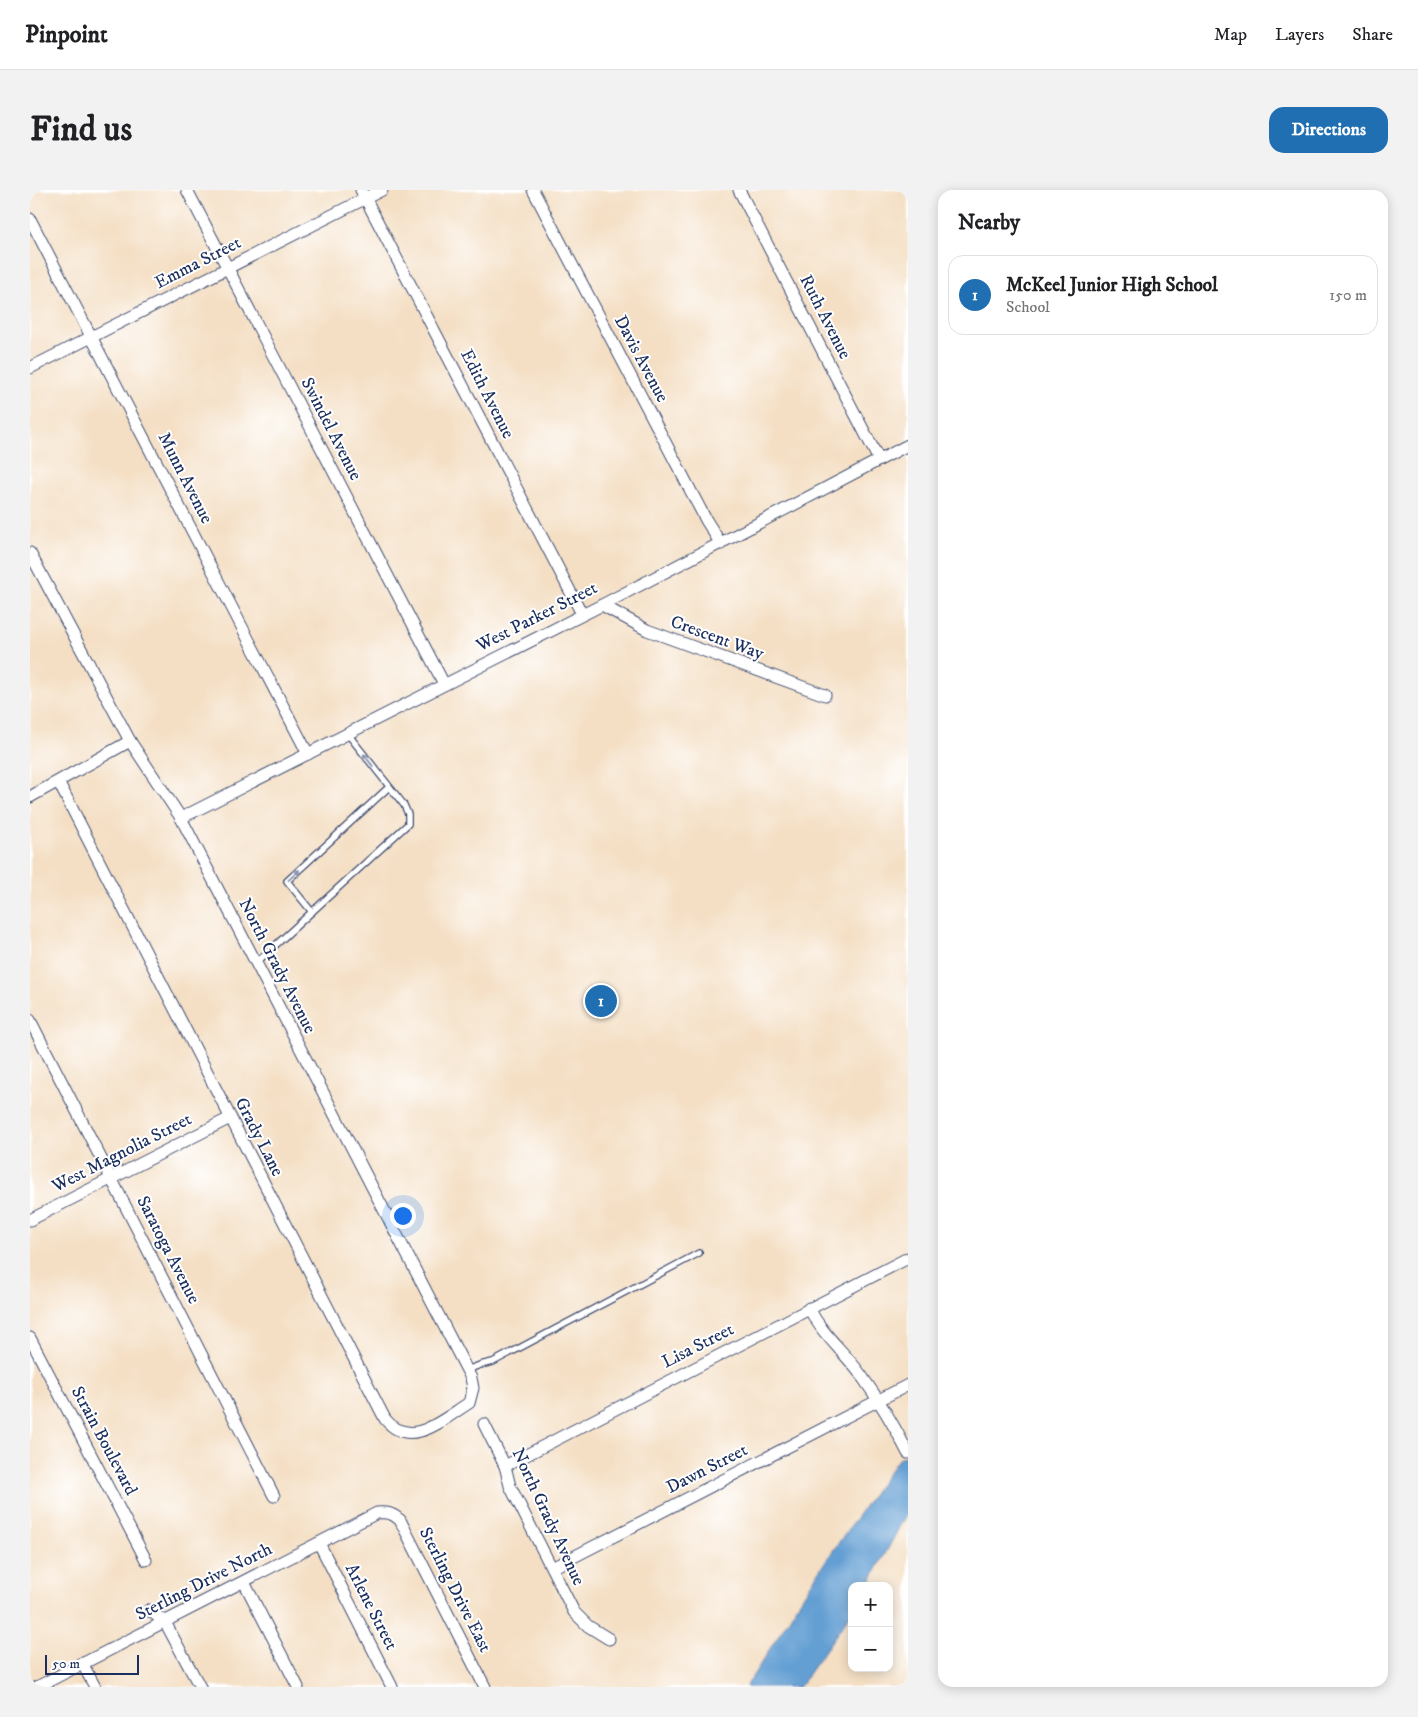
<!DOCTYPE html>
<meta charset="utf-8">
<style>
:root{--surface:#fff;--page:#f2f2f2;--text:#202124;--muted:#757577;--line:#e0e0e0;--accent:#1f6fb2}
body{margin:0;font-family:"IM FELL DW Pica",serif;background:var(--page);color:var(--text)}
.controls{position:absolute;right:15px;bottom:15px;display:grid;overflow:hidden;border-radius:10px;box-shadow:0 2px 12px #0003}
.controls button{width:45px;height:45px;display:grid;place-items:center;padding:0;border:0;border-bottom:1px solid var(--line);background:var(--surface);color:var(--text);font:25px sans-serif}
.scale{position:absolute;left:15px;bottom:12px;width:94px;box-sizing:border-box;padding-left:5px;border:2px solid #1b2f5e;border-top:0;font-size:14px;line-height:18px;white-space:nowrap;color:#1b2f5e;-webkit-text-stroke:4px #fff;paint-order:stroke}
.you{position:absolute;left:372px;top:1025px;width:18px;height:18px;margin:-12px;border:4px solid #fff;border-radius:50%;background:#1a73e8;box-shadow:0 0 0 8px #1a73e833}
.badge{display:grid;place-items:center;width:32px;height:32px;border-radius:50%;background:var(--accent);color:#fff;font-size:16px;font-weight:700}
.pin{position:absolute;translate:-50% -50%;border:2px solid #fff;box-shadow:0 1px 5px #0006}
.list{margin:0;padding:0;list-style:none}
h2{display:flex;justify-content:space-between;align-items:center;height:65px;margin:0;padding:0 20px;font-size:21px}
h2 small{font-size:16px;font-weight:400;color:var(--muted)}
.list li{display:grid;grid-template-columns:32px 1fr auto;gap:15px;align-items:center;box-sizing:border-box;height:80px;margin:0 10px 10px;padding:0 10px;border:1px solid var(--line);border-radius:15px}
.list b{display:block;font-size:19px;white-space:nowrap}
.list p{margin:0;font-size:16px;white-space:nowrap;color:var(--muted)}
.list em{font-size:16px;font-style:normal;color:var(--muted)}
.map{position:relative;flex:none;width:878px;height:1497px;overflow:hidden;border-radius:15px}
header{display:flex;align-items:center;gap:30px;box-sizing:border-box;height:70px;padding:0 25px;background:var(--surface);border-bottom:1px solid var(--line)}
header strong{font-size:24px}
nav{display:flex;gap:28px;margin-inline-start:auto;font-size:18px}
.intro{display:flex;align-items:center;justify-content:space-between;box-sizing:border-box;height:120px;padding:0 30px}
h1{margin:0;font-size:35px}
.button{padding:12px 22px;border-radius:15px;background:var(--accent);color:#fff;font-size:18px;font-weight:700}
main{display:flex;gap:30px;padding:0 30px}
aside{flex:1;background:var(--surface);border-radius:15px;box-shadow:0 2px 12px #0003}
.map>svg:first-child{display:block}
.water{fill:#639fd3;stroke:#3f6798}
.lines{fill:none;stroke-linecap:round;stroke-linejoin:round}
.lane-casing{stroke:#3c496d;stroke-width:8}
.street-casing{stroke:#3c496d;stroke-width:13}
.lane{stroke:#fff;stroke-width:5.5}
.street{stroke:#fff;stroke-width:11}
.oneway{stroke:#8d97ae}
.labels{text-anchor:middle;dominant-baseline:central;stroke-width:4;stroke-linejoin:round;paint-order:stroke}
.street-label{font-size:18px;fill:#1b2f5e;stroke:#fff}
</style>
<header>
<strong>Pinpoint</strong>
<nav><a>Map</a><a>Layers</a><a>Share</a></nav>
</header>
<div class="intro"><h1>Find us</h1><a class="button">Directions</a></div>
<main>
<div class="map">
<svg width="878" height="1497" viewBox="0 0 878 1497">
<rect width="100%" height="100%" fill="#fff"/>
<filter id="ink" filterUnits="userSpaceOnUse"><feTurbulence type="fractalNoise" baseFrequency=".02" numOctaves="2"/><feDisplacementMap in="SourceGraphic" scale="10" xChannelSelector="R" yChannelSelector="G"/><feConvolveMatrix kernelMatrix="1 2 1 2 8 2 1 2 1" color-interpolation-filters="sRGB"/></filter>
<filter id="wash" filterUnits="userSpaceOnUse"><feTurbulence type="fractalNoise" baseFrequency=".0096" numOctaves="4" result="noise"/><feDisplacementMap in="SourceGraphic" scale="20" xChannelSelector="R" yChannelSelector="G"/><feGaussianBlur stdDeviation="1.12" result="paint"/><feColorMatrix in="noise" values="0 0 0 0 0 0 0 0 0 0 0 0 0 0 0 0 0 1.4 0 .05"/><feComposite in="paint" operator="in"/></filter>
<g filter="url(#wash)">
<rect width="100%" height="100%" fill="#f4dfc4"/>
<!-- water -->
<path class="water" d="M878,1264v57l-40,75h-16v26l-53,75h-53l74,-118 78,-110z"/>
</g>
<g filter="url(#ink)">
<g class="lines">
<defs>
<g id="lane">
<path d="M282,722l-25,-31 102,-94"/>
<path d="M226,773l152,-139v-10l-4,-9 -57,-72"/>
<path d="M437,1180l13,-5 13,-3 206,-109"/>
</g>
<g id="street">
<path d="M157,0l257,494"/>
<path d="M331,0l221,424"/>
<path d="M503,0l173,330 15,24"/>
<path d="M709,0l140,270"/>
<path d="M0,29l278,535"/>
<path d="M0,178l352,-178"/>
<path d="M0,363l100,188 51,77 290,560 2,10 -4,15c-25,15 -58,48 -84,16l-326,-636"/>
<path d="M572,415l45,25 178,65"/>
<path d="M0,607l100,-56"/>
<path d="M151,628l421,-213 306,-160"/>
<path d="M0,830l244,476"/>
<path d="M0,1030l200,-102"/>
<path d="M779,1118c13,27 35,43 52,67 18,25 33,50 47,78"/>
<path d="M0,1148l116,222"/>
<path d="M454,1234l21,42 5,20 64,126 14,14 21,13"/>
<path d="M475,1276l403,-208"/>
<path d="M289,1353l73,144"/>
<path d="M522,1378l356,-183"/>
<path d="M214,1392l54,105"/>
<path d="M119,1420l16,12 35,65"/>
<path d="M52,1473l13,24"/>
<path d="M7,1497l340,-174c10,-1 15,0 23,7l85,167"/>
</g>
</defs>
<!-- lane casing -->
<use href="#lane" class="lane-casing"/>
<!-- street casing -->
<use href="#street" class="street-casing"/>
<!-- lane -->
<use href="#lane" class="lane"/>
<!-- street -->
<use href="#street" class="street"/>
</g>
<!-- one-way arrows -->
<defs><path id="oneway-shaft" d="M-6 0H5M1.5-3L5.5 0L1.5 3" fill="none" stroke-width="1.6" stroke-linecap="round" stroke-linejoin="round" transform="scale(1.25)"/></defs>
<g class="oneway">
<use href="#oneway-shaft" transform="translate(338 570) rotate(-128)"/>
<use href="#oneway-shaft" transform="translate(264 685) rotate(-43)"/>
</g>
</g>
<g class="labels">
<!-- street labels -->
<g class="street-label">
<text transform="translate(168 73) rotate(-27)">Emma Street</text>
<text transform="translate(795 127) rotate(63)">Ruth Avenue</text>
<text transform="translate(611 169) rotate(62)">Davis Avenue</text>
<text transform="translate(457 204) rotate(63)">Edith Avenue</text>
<text transform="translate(301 239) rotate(63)">Swindel Avenue</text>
<text transform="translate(155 288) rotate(63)">Munn Avenue</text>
<text transform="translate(507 427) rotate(-27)">West Parker Street</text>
<text transform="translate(687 448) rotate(20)">Crescent Way</text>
<text transform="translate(247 776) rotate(63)">North Grady Avenue</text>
<text transform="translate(229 947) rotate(63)">Grady Lane</text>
<text transform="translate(92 963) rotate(-27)">West Magnolia Street</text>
<text transform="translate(138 1060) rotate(63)">Saratoga Avenue</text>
<text transform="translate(668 1156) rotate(-27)">Lisa Street</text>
<text transform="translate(74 1251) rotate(62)">Strain Boulevard</text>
<text transform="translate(677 1279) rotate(-27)">Dawn Street</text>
<text transform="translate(518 1327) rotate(65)">North Grady Avenue</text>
<text transform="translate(174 1392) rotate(-27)">Sterling Drive North</text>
<text transform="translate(425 1400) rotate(63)">Sterling Drive East</text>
<text transform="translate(341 1417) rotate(63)">Arlene Street</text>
</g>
</g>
</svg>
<div class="controls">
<button>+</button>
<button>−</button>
</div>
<div class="scale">50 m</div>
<div class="you"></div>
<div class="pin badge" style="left:571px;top:811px">1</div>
</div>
<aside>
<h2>Nearby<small></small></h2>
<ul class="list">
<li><span class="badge">1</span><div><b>McKeel Junior High School</b><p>School</p></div><em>150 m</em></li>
</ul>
</aside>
</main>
